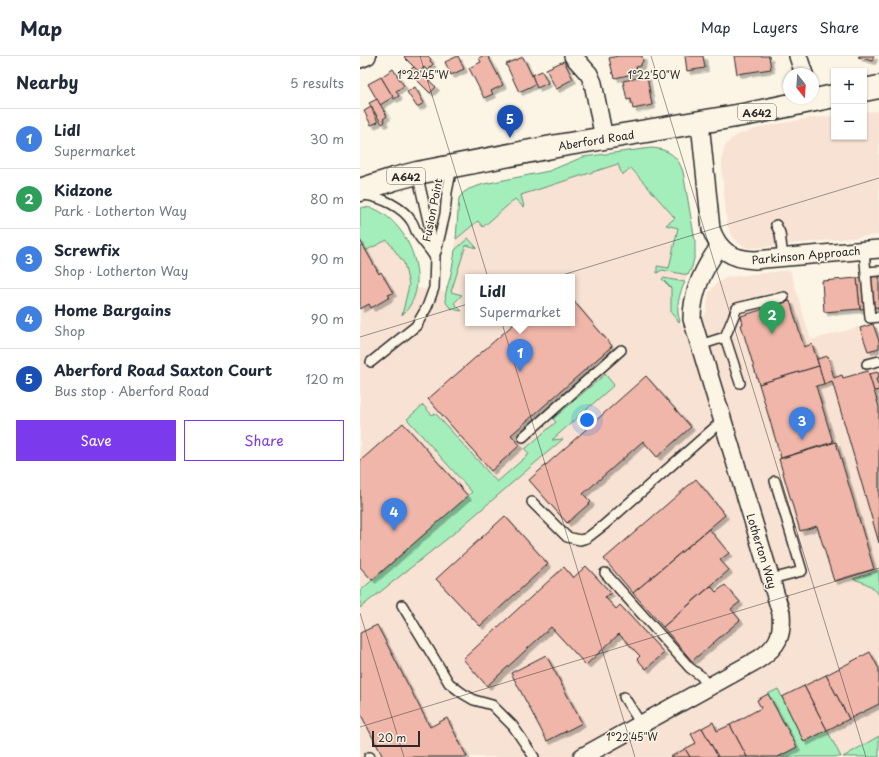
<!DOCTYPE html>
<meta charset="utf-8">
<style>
:root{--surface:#fff;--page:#f6f6f7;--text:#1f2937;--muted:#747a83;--line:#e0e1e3;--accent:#7c3aed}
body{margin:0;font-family:"Playpen Sans",sans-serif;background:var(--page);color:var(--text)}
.controls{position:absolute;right:12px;top:12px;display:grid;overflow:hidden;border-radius:0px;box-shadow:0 1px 3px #0004}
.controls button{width:36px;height:36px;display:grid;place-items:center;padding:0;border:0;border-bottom:1px solid var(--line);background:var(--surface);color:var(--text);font:20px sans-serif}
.compass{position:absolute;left:423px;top:12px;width:36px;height:36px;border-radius:50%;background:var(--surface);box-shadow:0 1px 3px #0004;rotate:163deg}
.scale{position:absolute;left:12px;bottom:10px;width:48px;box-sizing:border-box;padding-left:4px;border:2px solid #2b2b2b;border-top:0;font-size:11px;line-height:14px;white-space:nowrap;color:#2b2b2b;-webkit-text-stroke:3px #fcf5e5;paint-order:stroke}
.you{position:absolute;left:227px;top:364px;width:14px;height:14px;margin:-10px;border:3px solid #fff;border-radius:50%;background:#1a73e8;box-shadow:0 0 0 6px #1a73e833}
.badge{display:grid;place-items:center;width:26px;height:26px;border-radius:50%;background:var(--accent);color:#fff;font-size:13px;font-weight:700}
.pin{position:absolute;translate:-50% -33px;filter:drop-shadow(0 1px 2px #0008)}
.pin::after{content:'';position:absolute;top:21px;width:14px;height:12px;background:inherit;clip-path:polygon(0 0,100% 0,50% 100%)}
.popup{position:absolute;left:105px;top:218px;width:110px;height:52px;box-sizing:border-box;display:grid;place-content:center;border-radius:0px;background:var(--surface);filter:drop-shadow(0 1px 3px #0005);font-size:13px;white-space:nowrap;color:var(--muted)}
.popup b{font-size:15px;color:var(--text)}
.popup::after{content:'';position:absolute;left:50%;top:100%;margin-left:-8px;border:8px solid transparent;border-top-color:var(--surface)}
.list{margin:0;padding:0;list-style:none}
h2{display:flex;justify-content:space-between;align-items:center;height:52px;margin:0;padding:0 16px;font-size:17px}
h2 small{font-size:13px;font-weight:400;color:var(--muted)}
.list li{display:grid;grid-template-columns:26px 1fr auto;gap:12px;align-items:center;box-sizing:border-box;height:60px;padding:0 16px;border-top:1px solid var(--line)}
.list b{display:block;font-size:15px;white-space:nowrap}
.list p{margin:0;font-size:13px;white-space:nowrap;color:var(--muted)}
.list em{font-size:13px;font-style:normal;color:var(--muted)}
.actions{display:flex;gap:8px;padding:12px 16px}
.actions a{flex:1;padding:9px 0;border:1px solid var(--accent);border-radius:0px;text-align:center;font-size:14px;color:var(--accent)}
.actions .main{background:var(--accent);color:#fff}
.map{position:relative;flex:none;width:519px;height:701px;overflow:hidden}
header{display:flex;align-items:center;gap:24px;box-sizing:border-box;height:56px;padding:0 20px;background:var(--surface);border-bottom:1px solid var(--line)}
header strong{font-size:19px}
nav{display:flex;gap:22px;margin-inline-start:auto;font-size:14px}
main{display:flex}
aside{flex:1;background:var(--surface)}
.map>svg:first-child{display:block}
.built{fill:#f8e2d3;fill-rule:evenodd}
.green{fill:#a4eebc;stroke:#688c74}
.building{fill:#efb6a9;stroke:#2b2b2b;filter:url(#shadow)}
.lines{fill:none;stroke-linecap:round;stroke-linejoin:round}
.service-casing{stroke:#2b2b2b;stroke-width:12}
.minor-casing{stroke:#2b2b2b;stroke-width:20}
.primary-casing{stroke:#2b2b2b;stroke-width:25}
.service{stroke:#fcf5e5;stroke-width:9}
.minor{stroke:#fcf5e5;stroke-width:17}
.primary{stroke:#fcf5e5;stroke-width:22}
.ticks{fill:none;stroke:#2b2b2b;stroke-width:1;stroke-opacity:0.45}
.labels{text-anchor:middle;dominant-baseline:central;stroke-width:3;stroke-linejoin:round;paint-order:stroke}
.shield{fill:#fcf5e5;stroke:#6a6863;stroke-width:1}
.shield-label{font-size:10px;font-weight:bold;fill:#2b2b2b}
.street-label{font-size:11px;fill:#2b2b2b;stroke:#fcf5e5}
.ticks-label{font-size:10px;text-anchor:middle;fill:#2b2b2b;stroke:#fcf5e5;stroke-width:3;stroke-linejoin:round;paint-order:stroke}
</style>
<header>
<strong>Map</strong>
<nav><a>Map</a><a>Layers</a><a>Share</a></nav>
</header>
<main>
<aside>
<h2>Nearby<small>5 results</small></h2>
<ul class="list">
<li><span class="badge" style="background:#3f7fe0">1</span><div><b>Lidl</b><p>Supermarket</p></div><em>30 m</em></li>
<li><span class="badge" style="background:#2e9e5b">2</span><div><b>Kidzone</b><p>Park · Lotherton Way</p></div><em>80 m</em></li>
<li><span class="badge" style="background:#3f7fe0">3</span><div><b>Screwfix</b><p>Shop · Lotherton Way</p></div><em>90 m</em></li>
<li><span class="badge" style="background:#3f7fe0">4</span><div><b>Home Bargains</b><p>Shop</p></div><em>90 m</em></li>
<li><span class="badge" style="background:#1a4fb4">5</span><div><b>Aberford Road Saxton Court</b><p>Bus stop · Aberford Road</p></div><em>120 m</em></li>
</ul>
<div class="actions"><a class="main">Save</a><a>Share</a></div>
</aside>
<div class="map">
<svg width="519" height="701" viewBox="0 0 519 701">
<defs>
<filter id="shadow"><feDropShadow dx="3.5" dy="3.5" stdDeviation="0" flood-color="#0004"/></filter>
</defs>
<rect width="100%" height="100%" fill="#fcf5e5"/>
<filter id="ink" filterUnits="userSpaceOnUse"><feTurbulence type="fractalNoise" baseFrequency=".025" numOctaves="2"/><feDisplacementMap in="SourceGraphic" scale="8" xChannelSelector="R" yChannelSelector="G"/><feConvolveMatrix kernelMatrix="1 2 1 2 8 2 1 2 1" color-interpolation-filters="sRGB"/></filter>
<g filter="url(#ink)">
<!-- built -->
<g class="built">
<path d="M519,55v124l-116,12 -15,1 -10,-5 -7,-9 -4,-10 -5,-52v-16l3,-9 5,-7 7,-5 25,-8 48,-9 24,-2v21h30v-25z"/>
<path d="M291,92h9l8,3 7,5 5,7 3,9 12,69v13l-3,13 -12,24 -2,13 1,14 6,15 21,-19 3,-22 8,-9 11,-6 62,-7 21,70 63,-17 5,14v405l-27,15h-492v-549l14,1 8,3 15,14 8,10 5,10 6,20v22l29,4 9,-33 5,-61 4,-5 6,-4 15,-5 65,-13 34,-14zM108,221h104v46h-104z"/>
</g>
<!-- green -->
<g class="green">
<path d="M291,92c17,1 27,8 32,24l12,69v13l-3,13 -4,8 -26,-5 -5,3v-7l12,2 9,-40 -12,-3 9,-7 -44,-50 -9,7 -4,-11 -97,31 3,12h-1l-8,-8 -32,28 -5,-6 -22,18 3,-41 4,-5 6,-4 15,-5 65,-13 34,-14z"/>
<path d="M5,151c6,1 12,2 17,6 31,19 50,75 20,102l7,-30 -5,-22 -17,-23 -22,11 -5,-11v-32z"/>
<path d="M108,182l9,10 -11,-3 -15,47 11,3 -8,8 8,8c-23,-3 -17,-16 -12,-33 2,-9 4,-19 5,-28z"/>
<path d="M303,222l22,4c-6,12 -10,27 -5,39l-1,1 -8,-9v-25l-9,-9z"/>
<path d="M245,318l9,11 -62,55 11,-1 -110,95 -93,74v-17l112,-99 -65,-73 16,-14 9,10 3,-2 62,69 32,-28 -4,-5 31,-27 -3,-3z"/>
<path d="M519,514v25c-7,-10 -15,-13 -26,-16z"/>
<path d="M418,633l26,52 23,-11 14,27h-63l18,-10 -28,-53z"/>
<path d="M519,680v21h-36z"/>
</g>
<!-- building -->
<g class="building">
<path d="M45,0h23l3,3 -1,2 3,3 -6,6 -3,-3 -5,5 -15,-15z"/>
<path d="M98,0l6,13 -13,6 -6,-13z"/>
<path d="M122,0h6l15,29 -12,6 2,3 -9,4 -15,-30 12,-6 -2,-4z"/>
<path d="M258,0h24l1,5 -3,5 -4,1 1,6 -22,5 -1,-4h-1l-4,-16z"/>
<path d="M325,0h18l2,12 -18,3z"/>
<path d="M374,0h35l2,13 -34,5z"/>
<path d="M499,0h15l-2,5 -14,-4z"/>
<path d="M163,1l13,27 -17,8 -13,-28z"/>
<path d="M204,5l9,18 -11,6 1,1 -7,3 -10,-20z"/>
<path d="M54,11l22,20 -6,6 -22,-22z"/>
<path d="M33,13l11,17 -8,5 3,5 -5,3 -13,-22z"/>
<path d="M182,15l6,12 -11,5 -5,-13z"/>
<path d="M287,20l5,29 -19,4 -2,-10 -4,1 -4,-19z"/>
<path d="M21,21l12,20 -13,8 -12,-21z"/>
<path d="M55,31l9,16 -7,4 -10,-15z"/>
<path d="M17,43l10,17 -4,3 2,3 -3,2 -13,-21z"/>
<path d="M11,51l7,15 -7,3 -7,-14z"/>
<path d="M0,184l19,34 2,-2 12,21 -5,2 2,2 -19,11 -2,-4 -9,5z"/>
<path d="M519,211v44l-1,-4 -18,2 -3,-31 18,-2v-8z"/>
<path d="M497,222l3,31 -36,3 -2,-31z"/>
<path d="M212,243l40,47 -101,89 9,10 -29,26 -63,-72 87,-76h57z"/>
<path d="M430,245l14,46 8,-3 7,22 -60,18 -18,-59 2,-1 -2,-8z"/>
<path d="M513,268l6,17v7l-11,3 -8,-23z"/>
<path d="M468,300l6,22 8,-3 1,3 25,-7 11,36v136l-47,-162 -8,3 -7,-25z"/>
<path d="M459,310l5,18 -8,2 17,56 -52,16 -22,-74z"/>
<path d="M518,316l1,6 -3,1 2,6 1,-1v6l-5,1 -5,-17z"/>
<path d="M286,320l45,51 -34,30 -14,-16 -60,53 8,8 -24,21 -38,-43z"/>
<path d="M43,367l65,73 -96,84 -12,-13v-106z"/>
<path d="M476,386l38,127 -40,12 -17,-55 -17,5 -21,-72z"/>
<path d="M336,423l29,36 -92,78 -29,-34z"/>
<path d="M145,460l43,48 -68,62 -44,-47z"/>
<path d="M349,473l20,24 -9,7 9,10 -66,57 -30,-34z"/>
<path d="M226,510l25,27 -6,4 11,12 4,-4 44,48 -18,16 -9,-10 3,-3 -21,-22 -33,31 -35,-38 -64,59 -24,-27 101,-92 9,11z"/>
<path d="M365,529l15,17 -9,7 9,11 -48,41 -29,-34 48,-41 5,6z"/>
<path d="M17,569l53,102 17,-9 20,39h-84l-23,-44v-80z"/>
<path d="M510,596l9,17v35l-30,15 -23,-44z"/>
<path d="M186,599l36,68 -35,18 -36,-68z"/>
<path d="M466,619l23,44 -22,11 -23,-44z"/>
<path d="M444,630l23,44 -23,12 -22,-45z"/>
<path d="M408,638l29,53 -19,10h-31l-17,-32 31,-17 -4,-8z"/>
<path d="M353,666l4,9 13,-6 17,32h-29l-16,-29z"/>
<path d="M342,672l16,29h-28l-5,-8 11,-6 -5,-9z"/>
<path d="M325,693l5,8h-20z"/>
</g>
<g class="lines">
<defs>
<g id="service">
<path d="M4,139c17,2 39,12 48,27 2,3 3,8 5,11 5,8 12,15 17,23"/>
<path d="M416,169l4,8 3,25"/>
<path d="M504,195l6,67 9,-1"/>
<path d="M76,196l9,-38 2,-22 5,-25"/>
<path d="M506,216l13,-1"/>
<path d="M340,289l25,-8"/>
<path d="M11,306l45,-36 11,-19 7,-19 1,-31 -4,-23 -14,-61"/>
<path d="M507,308l12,-3"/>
<path d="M380,327l-15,-46 12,-29 47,-11"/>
<path d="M163,381l98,-87"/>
<path d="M172,446l35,35 13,3 7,-2 17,-13 119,-105"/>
<path d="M245,517l85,95 11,8 8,12"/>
<path d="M411,523l31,-8 -27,-90"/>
<path d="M42,549l47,78 13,10 12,7 18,5 21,21 21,31"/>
<path d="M264,641l17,27"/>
<path d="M9,701h1"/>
</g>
<g id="minor">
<path d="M213,0l16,18 4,9 11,55"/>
<path d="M438,0l6,18"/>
<path d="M0,3l7,-3"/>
<path d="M340,67l11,106c8,22 20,30 44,31l124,-11"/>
<path d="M222,701l177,-98c19,-13 24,-23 22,-46l-89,-294c0,-26 12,-52 28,-73"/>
</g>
<g id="primary">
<path d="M504,34l15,-3"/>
<path d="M0,134l34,-11 23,-6 140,-27 191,-32 86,-18"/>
</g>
</defs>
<!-- service casing -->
<use href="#service" class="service-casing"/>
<!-- minor casing -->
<use href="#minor" class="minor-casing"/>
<!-- primary casing -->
<use href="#primary" class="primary-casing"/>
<!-- service -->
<use href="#service" class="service"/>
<!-- minor -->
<use href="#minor" class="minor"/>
<!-- primary -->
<use href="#primary" class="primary"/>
</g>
</g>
<!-- ticks -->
<path class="ticks" d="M60,0l215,701M291,0l215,701M0,281l519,-159M0,557l44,144M0,671l519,-159"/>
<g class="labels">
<!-- shield labels -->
<g class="shield">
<rect x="378" y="48" width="38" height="16" rx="3"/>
<rect x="27" y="112" width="38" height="16" rx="3"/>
</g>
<g class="shield-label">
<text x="397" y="56">A642</text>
<text x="46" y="120">A642</text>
</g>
<!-- street labels -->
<g class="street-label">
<text transform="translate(236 84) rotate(-9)">Aberford Road</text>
<text transform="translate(72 154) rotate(-79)">Fusion Point</text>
<text transform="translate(446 199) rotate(-5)">Parkinson Approach</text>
<text transform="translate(402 495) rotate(73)">Lotherton Way</text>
</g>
</g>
<g class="ticks-label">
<text x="63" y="23">1°22'45"W</text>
<text x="294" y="23">1°22'50"W</text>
<text x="272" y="685">1°22'45"W</text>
</g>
</svg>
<div class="controls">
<button>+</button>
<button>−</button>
</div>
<svg class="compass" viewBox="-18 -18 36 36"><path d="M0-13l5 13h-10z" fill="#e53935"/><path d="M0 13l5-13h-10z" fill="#747a83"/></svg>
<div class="scale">20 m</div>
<div class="you"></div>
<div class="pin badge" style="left:160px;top:316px;background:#3f7fe0">1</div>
<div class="popup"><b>Lidl</b>Supermarket</div>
<div class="pin badge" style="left:412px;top:278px;background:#2e9e5b">2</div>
<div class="pin badge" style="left:442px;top:384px;background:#3f7fe0">3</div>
<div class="pin badge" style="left:34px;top:475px;background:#3f7fe0">4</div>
<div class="pin badge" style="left:150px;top:82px;background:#1a4fb4">5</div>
</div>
</main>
